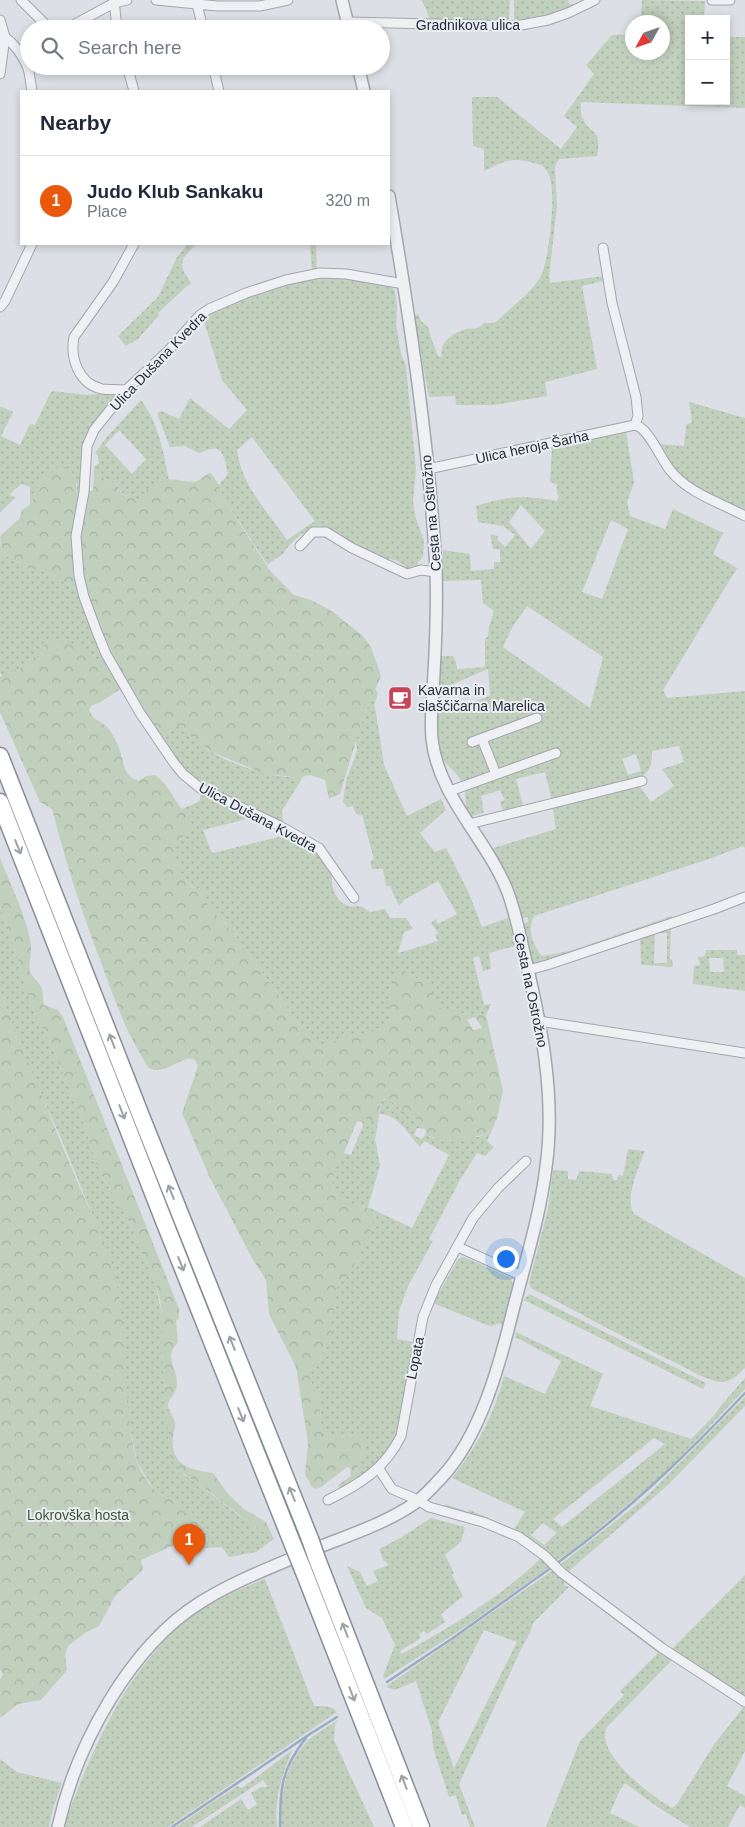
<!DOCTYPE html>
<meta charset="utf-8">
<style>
:root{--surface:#fff;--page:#f6f6f7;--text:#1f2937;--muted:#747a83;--line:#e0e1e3;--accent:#ea580c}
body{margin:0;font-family:Helvetica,sans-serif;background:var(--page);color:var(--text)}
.controls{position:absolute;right:15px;top:15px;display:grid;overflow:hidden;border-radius:0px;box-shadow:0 2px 8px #0003}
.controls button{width:45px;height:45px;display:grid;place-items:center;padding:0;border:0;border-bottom:1px solid var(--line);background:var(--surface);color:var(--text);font:25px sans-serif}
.compass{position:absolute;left:625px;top:15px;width:45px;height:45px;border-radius:50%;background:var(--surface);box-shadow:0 2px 8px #0003;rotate:230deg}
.you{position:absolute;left:505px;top:1258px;width:18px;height:18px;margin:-12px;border:4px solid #fff;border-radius:50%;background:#1a73e8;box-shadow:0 0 0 8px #1a73e833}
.badge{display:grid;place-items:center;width:32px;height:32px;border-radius:50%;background:var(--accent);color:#fff;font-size:16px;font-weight:700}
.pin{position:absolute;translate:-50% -41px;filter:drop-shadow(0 1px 2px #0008)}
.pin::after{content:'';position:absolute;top:26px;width:18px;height:15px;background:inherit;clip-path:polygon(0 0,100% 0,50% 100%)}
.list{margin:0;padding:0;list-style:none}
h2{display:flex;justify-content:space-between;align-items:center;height:65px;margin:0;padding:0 20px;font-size:21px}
h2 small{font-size:16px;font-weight:400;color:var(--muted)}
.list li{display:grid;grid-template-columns:32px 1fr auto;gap:15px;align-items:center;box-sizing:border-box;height:90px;padding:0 20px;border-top:1px solid var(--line)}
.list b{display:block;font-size:19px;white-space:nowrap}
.list p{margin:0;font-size:16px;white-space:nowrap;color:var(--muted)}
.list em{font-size:16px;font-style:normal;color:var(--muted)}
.icon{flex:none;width:28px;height:28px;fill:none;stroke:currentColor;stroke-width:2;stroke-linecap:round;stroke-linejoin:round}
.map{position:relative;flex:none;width:745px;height:1827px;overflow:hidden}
.search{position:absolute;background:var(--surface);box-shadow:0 2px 8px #0003;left:20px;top:20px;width:370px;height:55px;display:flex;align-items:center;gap:12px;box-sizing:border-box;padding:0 18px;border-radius:28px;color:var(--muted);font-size:19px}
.panel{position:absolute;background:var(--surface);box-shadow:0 2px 8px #0003;left:20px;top:90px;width:370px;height:155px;border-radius:0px}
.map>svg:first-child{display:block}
.grass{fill:url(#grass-dots);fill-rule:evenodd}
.forest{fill:url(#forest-crowns);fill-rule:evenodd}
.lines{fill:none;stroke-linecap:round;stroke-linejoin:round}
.stream{stroke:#98adc4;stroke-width:2.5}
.minor-casing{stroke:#a2a6ae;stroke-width:11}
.tertiary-casing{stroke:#a2a6ae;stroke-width:14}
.motorway-casing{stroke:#848d9b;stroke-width:19}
.minor{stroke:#eef0f4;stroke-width:9}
.tertiary{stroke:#eef0f4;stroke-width:11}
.motorway{stroke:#fff;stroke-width:16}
.motorway-bridge-casing{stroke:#848d9b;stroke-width:19;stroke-linecap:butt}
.motorway-bridge{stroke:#fff;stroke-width:16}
.oneway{stroke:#9da0a6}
.labels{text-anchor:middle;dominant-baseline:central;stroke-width:4;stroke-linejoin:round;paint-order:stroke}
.street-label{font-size:14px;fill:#262d3a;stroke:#ebeef3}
.poi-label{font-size:14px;fill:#262d3a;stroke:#ebeef3;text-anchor:start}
.park-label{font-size:14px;fill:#3a5534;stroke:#ebeef3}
</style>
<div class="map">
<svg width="745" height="1827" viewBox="0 0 745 1827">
<defs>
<pattern id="grass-dots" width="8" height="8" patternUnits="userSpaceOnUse" patternTransform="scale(1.25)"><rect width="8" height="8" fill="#c1cfbd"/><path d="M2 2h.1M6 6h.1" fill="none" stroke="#a6b2a3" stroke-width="1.8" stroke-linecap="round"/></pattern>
<pattern id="forest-crowns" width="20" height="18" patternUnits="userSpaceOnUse" patternTransform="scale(1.25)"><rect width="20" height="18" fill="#c1cfbd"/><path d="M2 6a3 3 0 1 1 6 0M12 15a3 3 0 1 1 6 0" fill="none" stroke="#a6b2a3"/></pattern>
</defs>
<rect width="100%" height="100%" fill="#dcdfe5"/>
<!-- grass -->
<g class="grass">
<path d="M422,0h88l-1,19 -4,4 -74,-1z"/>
<path d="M514,0h54l1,4h6v2l-9,5 -47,13 -5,-3z"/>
<path d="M642,0l63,1 -1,18h-15v82h37l2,-64h17v71l-164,-6c0,4 -1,11 1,15 7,18 21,11 15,39l-37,3 -3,3 -2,6 2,38 -8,71 1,6 54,-7v5l-22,5 15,83 -52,13 2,14 -53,9h-38l-1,-9 -26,1 -15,-80 4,-3 3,7 7,6 4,14 6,15 4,1c-3,-15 11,-24 24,-28 4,-1 9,0 12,-1 3,-1 4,-4 6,-5h10l3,-2c13,-13 37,-30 45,-47 7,-18 14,-78 8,-96 -1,-5 -5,-9 -8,-13 -29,-8 -31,-7 -58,6v-22l-11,-3 -1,-49h25l64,52 16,-22 -13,-11 30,-42 -8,-9 26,-30 20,-1v18h30v-30h-21z"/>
<path d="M188,244h9c-17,16 -20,19 -6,39l-2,3 -1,-1 -30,28 1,2 -21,24 -12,7 -8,-10 40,-39 19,-40z"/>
<path d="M310,244h6l1,26h-5z"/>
<path d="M325,275l65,10 5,6 2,15 -1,18 5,30 5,12 10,103 -3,33 3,17 8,22 -1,16 -5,5v4l-10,3c-16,-16 -21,-6 -36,-13 -17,-9 -34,-21 -52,-30 -14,4 -23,10 -32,21 -3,3 -5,8 -8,9 -5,3 -7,4 -12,9l-45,-67 -4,-13 9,-11c-2,-9 -4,-29 -17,-25 -4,0 -8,3 -12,4l-14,-7 -15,1 -13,-34 4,-2 18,8 11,-21 39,31 18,-19 -25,-30 -19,-62 23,-15 28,-10zM252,437l63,84 -28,19c-19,-28 -46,-55 -50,-90z"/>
<path d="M53,391l34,4 31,-3c-6,18 -25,28 -32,45 -5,13 -4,44 -5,59l-4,-2v-11l-38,1 -5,15 -4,1v-13l-9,-3 -11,10 1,2 5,1 -16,16v-107l13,6 -12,24 19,9 10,-21 5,1 16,-33z"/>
<path d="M141,400c18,24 22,51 28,80l-23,10 -4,14 -11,-8 -7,-1 -9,-12 -21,-9v-8l5,-2 -1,-8 -3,-3 11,-15zM119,430l27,29 -14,15 -27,-29z"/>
<path d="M689,402l56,16v92c-25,-13 -54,-20 -73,-43 -6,-6 -9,-16 -14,-23l26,2 2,-21 6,-3z"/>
<path d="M626,432l8,50 -7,20 3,14 35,13 8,-20 50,24 -10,21 24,14 -74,122 4,8 78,-7v157l-2,-2 -31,12 -178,58c-7,13 -2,28 8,40l28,-5 102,-35v2l-4,2 -138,47 -9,-42 7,-3v-5l-9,2 -29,-70 66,-20 -4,-25 86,-20 13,18 23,-16 -12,-17 22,-7 -5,-16 -27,5c0,14 -1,19 -12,27l-88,23 -7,-29 -29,7 7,27 -20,4 -3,-8 5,-2 -5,-10 -19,6 3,16 -14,5 -4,-11 -1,-14 -6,-15 -14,-15 -8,-17 1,-89h15l3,6 1,7 28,-2v-29l3,-1 1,-10 5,-16 -11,-8 -2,-23 -39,1 1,-31 27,4 1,17 23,-2v-7h6v-13h-7l-3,-15 8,2 -1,3 8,8 10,-12 -12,-9 -25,-4 -2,-16c32,-10 48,-11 81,-5l2,-5 -2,-3v-9l-7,-2 2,-36zM521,505l24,26 -14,18 -22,-27zM611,520l17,9 -26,70 -20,-7zM527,606l76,51 -13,51 -87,-61 9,-19zM488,669l2,27 -51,18 2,-25zM636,754l5,17 -13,4 -6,-16z"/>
<path d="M0,541l2,14 9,3 17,11 15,2 11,5 25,16 26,64 -5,4 -4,-1 -2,-4 -54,-4 -13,14 -24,12 -3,-4z"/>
<path d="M375,689l3,4 -4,12 2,8 8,52 23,51 34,-17 5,11 -26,23 15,19 11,-4 22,43 14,36 26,-9 7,28 -26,7 2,16 -8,2 -4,-15 -6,2 11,47 7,-1 -5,11 -39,-3 -8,-4 -8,-17 -12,-14 -4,3h-4l-3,-5 -12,-1c-5,12 -6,31 -3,44 -12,17 -55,18 -74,29l-14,-15 -70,-97 -28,-31 -4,-12c-17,-6 -34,-29 -28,-47 3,-10 9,-19 13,-29l-7,-6c7,-5 14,-5 19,-10v-7h3l108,50 22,30c-4,11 3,30 16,33 3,1 8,0 12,0l9,6 15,-3 5,9h16l7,11 -9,3 -6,21 40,-12 -3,-6 3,-2 -7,-10 5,-4 2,5 19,-10 -19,-33 -34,19 -5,6 -9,-20h-4l-3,-17h-11l-2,-8 4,-2 -12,-44 -6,-1 -3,-8 -6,1 -4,-5 3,-21 11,-30 -1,-11 7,-22zM250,818l37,17 -75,18 -9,-23z"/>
<path d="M181,725c9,10 18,18 29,26 21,14 69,29 93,26l-21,34 1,12 -72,-31 -20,-14 -30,-38 12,-12z"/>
<path d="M0,907l8,20 24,80 22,45 17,40 14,35 11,36 9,18 22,36 29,69 6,29v36l8,106 14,18 13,8 40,31 37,25 -18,13 -27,5 -7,-10 -17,1 3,-9 -5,-14 -8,-10 -21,-15 -16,-7 -7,-8 -14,-23 -9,-45 -6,-95 -5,-34 -7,-30 -49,-120 -23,-50 -38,-96z"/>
<path d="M671,925l-1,34 2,1 1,7 -32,-2 -1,-29zM655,933h12v30h-13z"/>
<path d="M706,950h31v5h8v36l-52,-7 1,-18 6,-1 -2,-8 7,-1zM709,958h14l1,14h-14z"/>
<path d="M387,1098l23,18 9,4 5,9 -7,-1 -3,7 7,4 4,-4 9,3 45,-1 11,-6 1,1 -4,9 7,6 -9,9 -8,-3 -17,27 -31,59 4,2 -25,45 -9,25 -2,28 15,3c-1,14 -4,29 -6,43 -3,21 -4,44 -16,63 -12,18 -33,32 -50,43l-2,-6 13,-9 8,-9 -1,-31c-9,-1 -24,3 -32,-2 -7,-5 -5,-22 -6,-30 -1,-13 -11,-16 -10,-34l10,-9 5,-18 6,-9v-17l5,-13v-15l3,-6 11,-10 25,-56 -1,-7 38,18 37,-73 -25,-14 -4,6c-11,-12 -23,-34 -41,-33l2,-12z"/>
<path d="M359,1116h5l14,7 -3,16 5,26 -12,42c-8,-2 -19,-3 -26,-8 -18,-12 -7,-32 1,-46l8,2 12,-30 -1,-3 -5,-1z"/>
<path d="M628,1149l17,2c-6,15 -21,48 -11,63l111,64v90c-7,7 -14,15 -26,14 -15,-3 -31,-13 -45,-20 -49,-23 -95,-50 -143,-74l-2,-5 19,-74 5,-39 15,1v8l8,1 3,-9 33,3 1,6h4l2,-5 4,1z"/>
<path d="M464,1257l47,21 2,7 -10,41 -4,-3 -7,3 -5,-1 -54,-22 23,-40 3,-5z"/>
<path d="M529,1294l177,89 -3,6 -179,-89z"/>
<path d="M516,1332l87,42 -13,32 101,33 20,-20 13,-17 21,-24v11l-71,75 -23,21 -77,64 -18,12 -23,-19 -89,-34 1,-4 23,8 2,-2 44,19 11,-17 -73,-34c24,-30 43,-64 52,-102l41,18 16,-33 -46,-24zM654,1438l11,6 -103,83 -9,-8zM543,1523l14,10 -13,12 -13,-10z"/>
<path d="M745,1397v9l-77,79 -99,86 -8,-7 84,-66z"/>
<path d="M431,1518l34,9 -4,15 -16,13 9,18 -2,2 11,21 -22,18 4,8 -18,12 -3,-3 -5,3 2,4 -21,13 2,3c49,-27 99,-57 139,-96l8,9 -87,62 -78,50 -1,-3 12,-31 -13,-27 -16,-10 -19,-42 13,6 7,14 11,-5 -5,-10 15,-6 -2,-4 -2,1 -5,-13 23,-12z"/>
<path d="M553,1570l11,11v4l5,2 -36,36 -3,10 -8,14 -63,137 16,43h-5l-4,-13 -4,1 -6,-20 -7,2 -16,-49 -1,-17 -16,-50 -21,9 -6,-2 -2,-2zM484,1630l33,12 -63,126 -16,-46z"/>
<path d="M745,1575v123l-75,-47z"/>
<path d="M265,1579l49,127c8,0 18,-1 23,6l-169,115h-105c28,-73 58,-149 118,-202 24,-22 54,-34 84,-46z"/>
<path d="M573,1583l101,75 -67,69c-13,27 45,69 65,81l5,-4 36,-58 32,-41v46l-18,35 18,10v12l-5,-3 -12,22h-38l-31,-19 -34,-25 -6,9 -9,21 29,14h-93l34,-86 44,-46 -4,-4 38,-38 -88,-68z"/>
<path d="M338,1720l-3,5 -1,15 40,87h-93c-1,-33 4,-67 31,-90 8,-6 17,-11 26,-17z"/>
<path d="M292,1750c-10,26 -18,49 -15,77h-77l41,-28 7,11 9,-6 -6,-11 10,-6h7l-5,-7 -71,47h-16l61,-41 5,2z"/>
<path d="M0,1759l17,13 45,11 -9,25 -4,19h-49z"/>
</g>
<!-- forest -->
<g class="forest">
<path d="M59,466c15,1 18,15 18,28l4,2 -2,96 -25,-16 -11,-5 -15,-2 -17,-11 -9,-3 -2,-19 19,-17 3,-9 8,-5v-5l4,-1 5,-15z"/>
<path d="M211,473l8,12 4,13 48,74 23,23 17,5 19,10 32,25 9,12 10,29 -18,42 -23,76 -11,5 -4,-19 -15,-5 -12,3 -36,-5 -50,-21 -19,-14 -12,-13 -8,3 -12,12 -48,-78 -21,-45 -9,-40 -5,-40 8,-44 7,-3 1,-16 21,9 8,12 8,1 11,8 4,-14c7,-3 15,-9 23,-10 9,-2 18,4 28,1 5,-2 8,-7 14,-8z"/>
<path d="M56,641l25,4 16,14 3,1 5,-4 17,32 -23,15 -7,2 -3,5c5,11 9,9 17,16 4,4 8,11 11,17 7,14 4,33 22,38l7,-5 9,-1c15,10 20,29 33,41l1,13 -14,16 -1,7 2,10 7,15 9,10 11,4 3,5 1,8 28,31 70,97 14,15c17,-10 64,-14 74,-29 -7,-24 -6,-21 3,-44l8,-4 8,10 10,-3 3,2 14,28 8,5 39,3 17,76 -6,27 -6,14 -2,-1c-18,11 -44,11 -64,4l1,-4 -8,-11 -8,-4 -23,-18 -3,1 -4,6 -2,18 -14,-6 -5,-1c-5,12 -10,25 -15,37 -7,14 -21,32 -3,45 9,7 23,7 33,12l1,7 -8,24 -17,32 -11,10 -3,6v15l-5,13v17l-6,9 -5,18 -10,9c-1,18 9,21 10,34 1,8 -1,25 6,30 8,5 23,1 32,2l8,8c-3,14 -6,22 -15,32l-1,-8 -3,-1 -26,20 -6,2 -3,-2 -7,-13 3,-31 -12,-76 -27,-53 -3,-34 -14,-22 -43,-82 -27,-63 16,-47c-7,-22 -31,13 -49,2 -3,-3 -6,-9 -8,-13 -17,-28 -28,-60 -39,-90 -20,-52 -36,-102 -50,-156l-12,-7 -40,-90v-35l27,-12 19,-22zM475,1017l7,11 -9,2 -6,-10z"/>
<path d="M0,858c11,28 26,57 31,87 1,9 -3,18 -1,27 2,5 8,9 11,15 3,6 1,12 3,18l14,5 5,7 116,292v9l-3,3 2,21c-15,17 -1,23 -1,42 0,10 -9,14 -9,21 0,5 6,12 7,18 1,5 -2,9 -2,15 -3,27 18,32 40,35l15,21 16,15 22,13 8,17c-24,-15 -45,-32 -67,-49 -14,-10 -29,-17 -37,-33l-8,-106v-36l-2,-16 -4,-13 -29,-69 -22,-36 -9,-18 -11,-36 -14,-35 -17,-40 -22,-45 -24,-80 -8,-20z"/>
<path d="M0,992c26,66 53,131 80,196 10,23 22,45 30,69 21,65 11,136 26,202 3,11 14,28 23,34 4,3 9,4 14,7 18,9 39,25 32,48l-5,2 -10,-10 -11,3 -38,17 2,10 -28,26 -16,30 -14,7 -17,13 -3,9 2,15 -26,30 -23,4 -18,14v-38l3,-6 -3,-5z"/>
</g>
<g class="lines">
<!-- stream -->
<g class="stream">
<path d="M556,1564c71,-52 129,-107 189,-171"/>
<path d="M387,1682l66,-44 99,-71"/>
<path d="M310,1734l27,-17"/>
<path d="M172,1827l138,-93"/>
<path d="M280,1827c0,-38 1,-58 26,-89"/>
</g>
<defs>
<g id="minor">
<path d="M21,0l24,24 8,5"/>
<path d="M114,0l3,29"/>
<path d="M156,0l61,6h43l28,-6"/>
<path d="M196,0l7,29"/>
<path d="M712,0h18"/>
<path d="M0,20l5,17 -5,37"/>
<path d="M348,22l168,4 32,-6 20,-7 27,-13"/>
<path d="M66,29l48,-26 13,-3"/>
<path d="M0,35c12,4 26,24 29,37 1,6 2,13 3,19"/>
<path d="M127,66l7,25"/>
<path d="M213,66l6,25"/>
<path d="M603,248l9,55 24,94 2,19 -3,9"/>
<path d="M0,307l5,-6 27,-57"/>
<path d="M126,390c-8,-1 -17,0 -24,-1 -24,-5 -32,-32 -28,-52l39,-55 21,-38"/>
<path d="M428,469l207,-44c13,2 26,34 35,45 18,23 49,32 75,46"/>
<path d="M300,546l13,-14h13l26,16 55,26 14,-4 15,2"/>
<path d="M482,739l14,35"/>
<path d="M472,742l65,-24"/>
<path d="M450,791l106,-38"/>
<path d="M469,824l173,-43"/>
<path d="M354,898l-35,-50 -41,-23 -78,-37 -17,-14 -9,-11 -34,-50 -34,-59 -9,-22 -13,-35 -5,-21 -3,-40 8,-44 3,-46 7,-16 32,-40 42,-39 32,-36 9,-6 37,-16 40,-13 34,-7 26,1 58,10"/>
<path d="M528,970l19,-5 167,-56 31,-12"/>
<path d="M539,1021l206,32"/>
<path d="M458,1247l64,29"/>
<path d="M379,1469l13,20 26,11 11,7 54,15 36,15 26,19 17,17 100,75 83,54"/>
<path d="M328,1500c32,-16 57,-31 73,-64l22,-119 13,-32 37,-67 25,-30 28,-27"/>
</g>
<g id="tertiary">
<path d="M342,0l7,29"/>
<path d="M358,66l6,25"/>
<path d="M58,1827c18,-81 71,-180 143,-225 35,-22 74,-36 111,-52 34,-14 73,-26 103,-47 10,-7 18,-17 27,-26 38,-41 57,-110 70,-163 12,-48 28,-97 34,-147 10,-71 -5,-144 -22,-214 -5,-21 -9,-43 -17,-63 -21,-52 -69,-94 -75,-151 -2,-22 1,-44 2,-66 2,-35 3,-69 2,-104 -7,-125 -26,-250 -47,-373"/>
</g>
<g id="motorway">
<path d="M0,756l141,360 169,423"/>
<path d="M0,802l164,419 129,324"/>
<path d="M317,1559l104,268"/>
<path d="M302,1567l102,260"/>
</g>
</defs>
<!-- minor casing -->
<use href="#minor" class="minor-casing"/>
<!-- tertiary casing -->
<use href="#tertiary" class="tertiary-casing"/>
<!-- motorway casing -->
<use href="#motorway" class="motorway-casing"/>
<!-- minor -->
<use href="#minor" class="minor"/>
<!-- tertiary -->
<use href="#tertiary" class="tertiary"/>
<!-- motorway -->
<use href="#motorway" class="motorway"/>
<defs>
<g id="motorway-bridge">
<path d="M310,1539l7,20"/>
<path d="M293,1545l9,22"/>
</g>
</defs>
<!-- motorway-bridge casing -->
<use href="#motorway-bridge" class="motorway-bridge-casing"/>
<!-- motorway-bridge -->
<use href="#motorway-bridge" class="motorway-bridge"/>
</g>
<!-- one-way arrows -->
<defs><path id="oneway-shaft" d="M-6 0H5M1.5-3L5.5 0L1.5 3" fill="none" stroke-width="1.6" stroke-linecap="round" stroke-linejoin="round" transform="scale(1.25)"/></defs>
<g class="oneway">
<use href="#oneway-shaft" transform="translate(18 847) rotate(68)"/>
<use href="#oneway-shaft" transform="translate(112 1041) rotate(-111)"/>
<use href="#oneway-shaft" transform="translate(122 1112) rotate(69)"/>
<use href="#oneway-shaft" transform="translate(171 1192) rotate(-112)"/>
<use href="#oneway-shaft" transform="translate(181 1264) rotate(68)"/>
<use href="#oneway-shaft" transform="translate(232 1343) rotate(-112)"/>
<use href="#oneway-shaft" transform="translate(241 1415) rotate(68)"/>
<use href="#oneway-shaft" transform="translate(292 1494) rotate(-112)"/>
<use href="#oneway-shaft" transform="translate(345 1630) rotate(-111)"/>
<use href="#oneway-shaft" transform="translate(352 1694) rotate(69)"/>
<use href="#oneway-shaft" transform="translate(404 1782) rotate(-111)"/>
</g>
<!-- icons -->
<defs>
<symbol id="cafe-square" viewBox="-11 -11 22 22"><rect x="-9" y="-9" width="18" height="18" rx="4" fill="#c74456" stroke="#ebeef3"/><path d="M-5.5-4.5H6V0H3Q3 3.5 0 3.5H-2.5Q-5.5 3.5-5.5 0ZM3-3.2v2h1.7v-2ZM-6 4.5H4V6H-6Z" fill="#fff"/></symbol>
</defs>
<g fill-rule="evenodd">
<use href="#cafe-square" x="386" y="684" width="28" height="28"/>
</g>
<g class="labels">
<!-- street labels -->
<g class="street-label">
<text x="468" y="25">Gradnikova ulica</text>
<text transform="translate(158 361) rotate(-46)">Ulica Dušana Kvedra</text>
<text transform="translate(532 447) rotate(-12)">Ulica heroja Šarha</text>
<text transform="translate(431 513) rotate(-95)">Cesta na Ostrožno</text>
<text transform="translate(258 817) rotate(28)">Ulica Dušana Kvedra</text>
<text transform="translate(531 990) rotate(78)">Cesta na Ostrožno</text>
<text transform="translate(415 1358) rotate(-79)">Lopata</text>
</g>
<!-- poi labels -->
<g class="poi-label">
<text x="418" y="690">Kavarna in<tspan x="418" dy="16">slaščičarna Marelica</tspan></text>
</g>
<!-- park labels -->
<g class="park-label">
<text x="78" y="1515">Lokrovška hosta</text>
</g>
</g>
</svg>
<div class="controls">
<button>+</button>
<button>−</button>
</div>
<svg class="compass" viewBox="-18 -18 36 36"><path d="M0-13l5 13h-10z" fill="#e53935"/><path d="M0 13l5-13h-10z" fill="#747a83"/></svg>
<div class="you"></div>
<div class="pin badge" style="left:189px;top:1565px">1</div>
<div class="search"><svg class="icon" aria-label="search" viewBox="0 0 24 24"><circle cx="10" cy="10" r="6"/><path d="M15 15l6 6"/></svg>Search here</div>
<section class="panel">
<h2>Nearby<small></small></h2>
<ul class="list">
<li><span class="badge">1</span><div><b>Judo Klub Sankaku</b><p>Place</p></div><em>320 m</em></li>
</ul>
</section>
</div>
